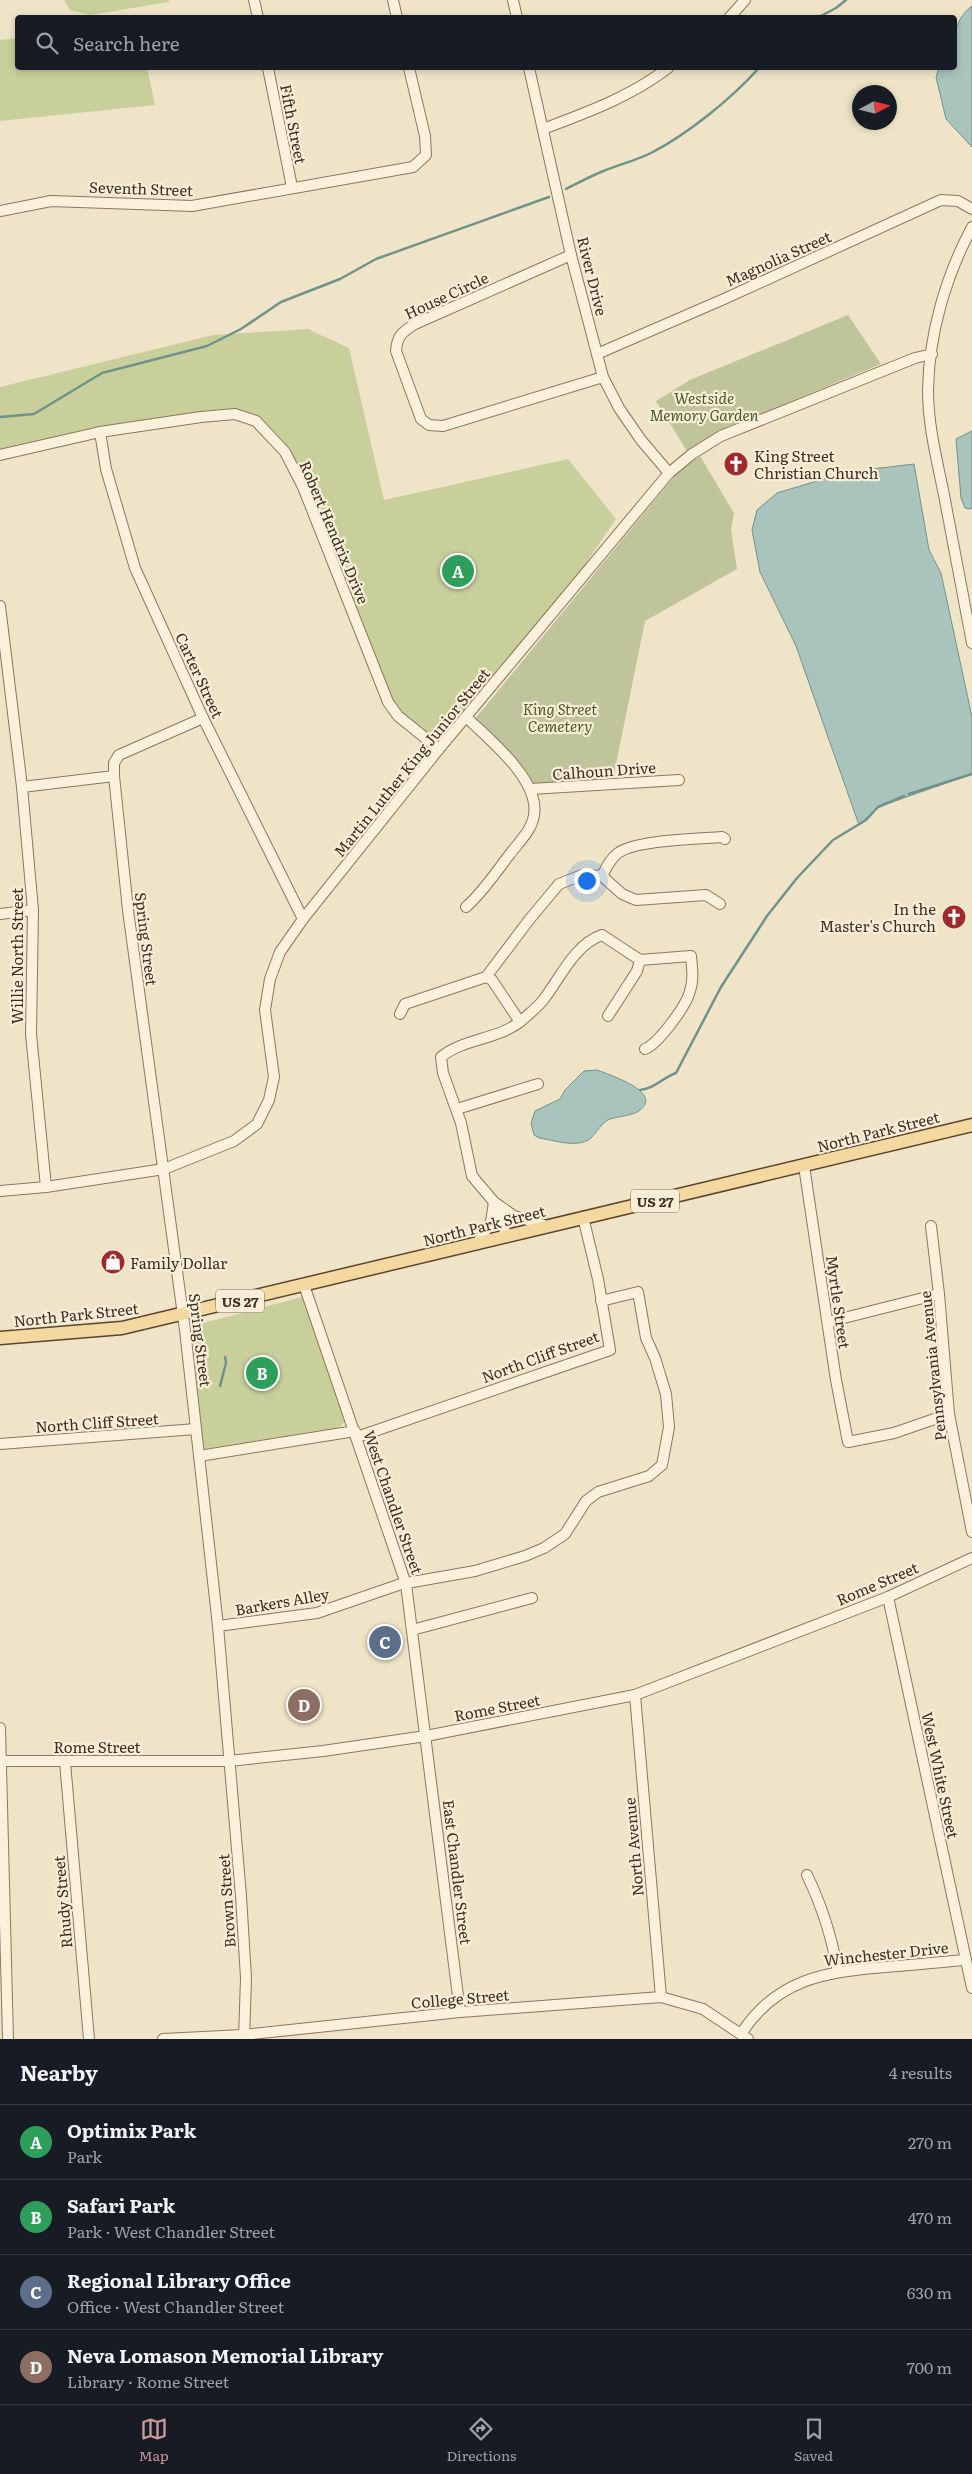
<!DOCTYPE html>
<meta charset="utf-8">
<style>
:root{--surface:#171b24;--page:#20242c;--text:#f1f3f6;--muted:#9ea1a6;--line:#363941;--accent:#cc999b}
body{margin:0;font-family:Literata,serif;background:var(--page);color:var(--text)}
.compass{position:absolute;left:852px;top:85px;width:45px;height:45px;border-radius:50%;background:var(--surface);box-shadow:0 2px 8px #0003;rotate:83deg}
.you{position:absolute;left:586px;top:880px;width:18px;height:18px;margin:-12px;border:4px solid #fff;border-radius:50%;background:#1a73e8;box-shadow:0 0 0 8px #1a73e833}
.badge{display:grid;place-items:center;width:32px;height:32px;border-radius:50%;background:var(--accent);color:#fff;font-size:16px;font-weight:700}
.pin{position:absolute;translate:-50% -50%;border:2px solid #fff;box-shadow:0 1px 5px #0006}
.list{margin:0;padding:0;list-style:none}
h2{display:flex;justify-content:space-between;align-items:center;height:65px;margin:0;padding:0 20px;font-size:21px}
h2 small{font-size:16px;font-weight:400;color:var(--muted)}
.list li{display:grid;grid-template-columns:32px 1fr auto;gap:15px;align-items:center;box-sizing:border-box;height:75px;padding:0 20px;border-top:1px solid var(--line)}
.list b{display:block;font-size:19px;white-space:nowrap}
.list p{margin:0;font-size:16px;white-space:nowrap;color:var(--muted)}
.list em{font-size:16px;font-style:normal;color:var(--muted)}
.icon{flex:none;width:28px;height:28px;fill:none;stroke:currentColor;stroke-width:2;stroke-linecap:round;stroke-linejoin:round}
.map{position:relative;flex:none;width:972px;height:2039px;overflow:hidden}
.search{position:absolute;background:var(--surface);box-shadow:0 2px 8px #0003;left:15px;right:15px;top:15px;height:55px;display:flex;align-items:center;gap:12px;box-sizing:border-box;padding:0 18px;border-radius:5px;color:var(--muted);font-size:19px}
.sheet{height:365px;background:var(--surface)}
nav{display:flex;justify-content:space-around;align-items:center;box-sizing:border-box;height:70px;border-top:1px solid var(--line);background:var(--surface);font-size:14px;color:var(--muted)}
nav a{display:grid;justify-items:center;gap:2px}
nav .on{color:var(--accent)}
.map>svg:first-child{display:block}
.green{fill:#c9cf9b}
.cemetery{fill:#bfc49a}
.water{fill:#a9c4bc;stroke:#6f938a}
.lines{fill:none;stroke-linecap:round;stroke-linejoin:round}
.stream{stroke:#6f938a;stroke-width:2.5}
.minor-casing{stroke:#8d765c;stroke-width:12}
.major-casing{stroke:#5b4430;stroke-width:15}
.minor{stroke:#faf1dc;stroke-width:10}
.major{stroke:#f3d9a0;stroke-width:12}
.labels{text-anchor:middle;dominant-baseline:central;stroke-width:4.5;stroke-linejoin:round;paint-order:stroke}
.shield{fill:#f7eed8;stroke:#756857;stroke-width:1}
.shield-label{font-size:14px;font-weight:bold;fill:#3d2e20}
.street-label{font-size:15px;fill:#3d2e20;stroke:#f7eed8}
.park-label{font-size:15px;font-style:italic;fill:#4d5a26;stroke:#f7eed8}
.poi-label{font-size:15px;fill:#3d2e20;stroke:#f7eed8;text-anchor:start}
</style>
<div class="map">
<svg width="972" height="2039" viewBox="0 0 972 2039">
<rect width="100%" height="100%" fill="#f0e4c8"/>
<!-- green -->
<g class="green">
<path d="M64,0h105v2l-79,13 -20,-5z"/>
<path d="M17,38l1,30h129l8,37 -155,16v-81z"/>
<path d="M308,329l41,19 35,152 184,-41 48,60 -70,103 -107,127 -41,-33 -95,-229 -33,-53 -35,-20 -34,3 -201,38v-68l213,-52z"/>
<path d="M302,1297l44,123 -7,8 -134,21 -3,-3 -10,-120z"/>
</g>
<!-- cemetery -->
<g class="cemetery">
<path d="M848,315l33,49 -158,65 -36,22 -31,-50 34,-21z"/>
<path d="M700,456l34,57 -3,17 6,39 -92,52 -32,158 -79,6 -60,-65 204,-248z"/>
</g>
<!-- water -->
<g class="water">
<path d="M972,6v141l-26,-28 -10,-42 3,-9h15c0,-25 -3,-46 18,-62z"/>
<path d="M972,431v77l-2,1 -5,-1 -4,-10 -5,-59z"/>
<path d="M914,464l15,86 12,23 31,144v57l-94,33 -19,18 -63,-179 -36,-74 -8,-42 5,-20 20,-17 70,-21z"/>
<path d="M597,1070c10,4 67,22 43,40 -7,6 -21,6 -30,9 -8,3 -13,13 -19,19 -13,11 -37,2 -52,0l-5,-3 -3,-12 4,-12 25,-12 5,-9 19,-19z"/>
</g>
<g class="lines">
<!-- stream -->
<g class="stream">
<path d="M817,18l19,-10 10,-8"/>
<path d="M566,189c12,-6 23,-12 35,-17 16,-7 34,-11 50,-19 37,-19 80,-54 108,-85"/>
<path d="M0,417l34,-3 68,-41 105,-27 34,-17 40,-27 59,-23 36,-20 173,-62"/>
<path d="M909,794l63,-20"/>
<path d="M640,1090c14,-1 22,-12 36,-17l45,-86 46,-71 30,-38 36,-38 33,-20 12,-13 26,-11"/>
<path d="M220,1386l6,-23 -1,-6"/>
</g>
<defs>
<g id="minor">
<path d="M254,0l4,18"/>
<path d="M393,0l4,18"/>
<path d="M513,0l4,18"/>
<path d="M729,18l16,-18"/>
<path d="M268,68l24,119"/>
<path d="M529,68l42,187 32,122 16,31 22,32 28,33"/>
<path d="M543,129c45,-17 87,-32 125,-61"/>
<path d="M0,211l51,-10 141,5 221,-39 13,-12 -1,-19 -16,-68"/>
<path d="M972,227c-26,49 -43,106 -44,163 0,36 9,70 16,105 9,49 19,99 28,148"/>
<path d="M571,255l-156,69c-13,8 -18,12 -19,27l25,68 8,6 14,1 160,-49"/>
<path d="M597,354l127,-55 217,-99 17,1 14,8"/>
<path d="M100,432l6,37 29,99 68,150 100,201"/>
<path d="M0,455l100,-23 101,-15 34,-3 21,7 29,31 18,35 85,215 10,14 41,33"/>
<path d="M0,606l22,181 11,123 -2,124 15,153"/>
<path d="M203,718l-84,37 -5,8v13l14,134 57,420 33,296 23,270 5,82 -2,61"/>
<path d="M22,787l92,-11"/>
<path d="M531,789l148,-9"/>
<path d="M602,876c4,-8 8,-17 16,-23 18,-13 79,-14 104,-16l3,2"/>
<path d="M466,907c18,-16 30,-35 44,-53 9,-12 22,-24 24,-39 6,-35 -45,-76 -68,-98"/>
<path d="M0,914l33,-4"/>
<path d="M486,977l43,-57 30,-36 23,-9 20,1 20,18 14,6 70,-5 14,9"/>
<path d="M400,1014l5,-10 81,-27 6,3 28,42"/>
<path d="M608,1016l29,-45 3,-11"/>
<path d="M457,1109l81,-25"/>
<path d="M804,1166l32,214 12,62 46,-9 55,-19"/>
<path d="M0,1191l46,-4 118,-18 70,-28 23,-17 12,-24 5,-23 -9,-67 5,-31 10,-27 23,-33 136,-170 230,-276 23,-19 29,-18 194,-78 17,-4"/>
<path d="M495,1203l12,34"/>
<path d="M547,1226l-33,-10 -20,-14 -22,-26 -11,-53 -18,-50 -2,-16c23,-19 57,-17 80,-36 8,-7 17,-14 23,-22 16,-21 31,-55 58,-64l38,25 51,-4c1,12 3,23 -1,35 -3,14 -32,53 -45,58"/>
<path d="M931,1226l8,68 10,120 23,118"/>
<path d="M477,1244l14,-22 3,-20"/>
<path d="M304,1285l102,299 54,428"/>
<path d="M828,1322l111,-28"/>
<path d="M357,1437l253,-87 -12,-71 -15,-62"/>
<path d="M0,1444l196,-15"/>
<path d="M199,1456l156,-25"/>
<path d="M888,1597l84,391"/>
<path d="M218,1626l99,-13 84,-29 74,-13 50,-15 19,-8 21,-14 21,-33 12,-9 51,-16 13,-11 7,-38 -3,-33 -11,-36 -9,-20 -8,-46 -37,9"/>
<path d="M412,1630l120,-32"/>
<path d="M635,1695l26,302"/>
<path d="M0,1728l8,311"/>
<path d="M0,1761h229l94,-10 103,-15 209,-41 253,-98 84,-39"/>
<path d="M65,1762l24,277"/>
<path d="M807,1875c15,31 25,63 31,97"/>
<path d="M741,2034c35,-55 86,-63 145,-67 27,-2 54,-5 80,-7"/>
<path d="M163,2039l80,-4 217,-23 201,-15 42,12 45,30"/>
</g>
<path id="major" d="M0,1338l122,-10 850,-203"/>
</defs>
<!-- minor casing -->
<use href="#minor" class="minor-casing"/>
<!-- major casing -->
<use href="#major" class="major-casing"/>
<!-- minor -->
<use href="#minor" class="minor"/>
<!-- major -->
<use href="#major" class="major"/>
</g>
<!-- icons -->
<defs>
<symbol id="church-disc" viewBox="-11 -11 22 22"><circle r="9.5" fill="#9e2a2b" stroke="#f7eed8"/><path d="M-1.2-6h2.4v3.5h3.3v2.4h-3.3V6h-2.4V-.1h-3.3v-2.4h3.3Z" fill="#fff"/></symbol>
<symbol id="shop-disc" viewBox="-11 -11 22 22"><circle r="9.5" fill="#9e2a2b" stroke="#f7eed8"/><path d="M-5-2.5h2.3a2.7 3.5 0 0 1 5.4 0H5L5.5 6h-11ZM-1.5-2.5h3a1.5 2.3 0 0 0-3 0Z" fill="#fff"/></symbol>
</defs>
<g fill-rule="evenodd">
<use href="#church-disc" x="722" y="450" width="28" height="28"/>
<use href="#church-disc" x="940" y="903" width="28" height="28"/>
<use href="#shop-disc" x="99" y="1248" width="28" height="28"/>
</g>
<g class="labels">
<!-- shield labels -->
<g class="shield">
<rect x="631" y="1189.5" width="48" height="23" rx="4"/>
<rect x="216" y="1289.5" width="48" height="23" rx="4"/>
</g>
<g class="shield-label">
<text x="655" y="1201">US 27</text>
<text x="240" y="1301">US 27</text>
</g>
<!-- street labels -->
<g class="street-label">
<text transform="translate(294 124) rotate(79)">Fifth Street</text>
<text transform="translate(141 188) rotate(2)">Seventh Street</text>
<text transform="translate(778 258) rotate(-24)">Magnolia Street</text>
<text transform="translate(593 276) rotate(76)">River Drive</text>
<text transform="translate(446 295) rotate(-25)">House Circle</text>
<text transform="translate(335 532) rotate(67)">Robert Hendrix Drive</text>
<text transform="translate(200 675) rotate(65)">Carter Street</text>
<text transform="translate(411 762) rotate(-51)">Martin Luther King Junior Street</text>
<text transform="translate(604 770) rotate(-4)">Calhoun Drive</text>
<text transform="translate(147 939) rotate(83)">Spring Street</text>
<text transform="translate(16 956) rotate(-90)">Willie North Street</text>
<text transform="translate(878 1131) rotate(-14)">North Park Street</text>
<text transform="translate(484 1225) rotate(-14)">North Park Street</text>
<text transform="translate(839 1302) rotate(82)">Myrtle Street</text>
<text transform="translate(76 1314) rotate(-6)">North Park Street</text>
<text transform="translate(201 1340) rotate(83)">Spring Street</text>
<text transform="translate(540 1356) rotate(-20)">North Cliff Street</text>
<text transform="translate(932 1366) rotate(-96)">Pennsylvania Avenue</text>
<text transform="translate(97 1422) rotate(-4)">North Cliff Street</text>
<text transform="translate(394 1502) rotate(71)">West Chandler Street</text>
<text transform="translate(877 1583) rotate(-23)">Rome Street</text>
<text transform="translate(282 1601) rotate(-10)">Barkers Alley</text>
<text transform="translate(497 1707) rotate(-11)">Rome Street</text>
<text x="97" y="1746">Rome Street</text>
<text transform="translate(941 1775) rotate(78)">West White Street</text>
<text transform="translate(633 1847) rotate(-95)">North Avenue</text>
<text transform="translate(458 1872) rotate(83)">East Chandler Street</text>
<text transform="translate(226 1901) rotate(-94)">Brown Street</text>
<text transform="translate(62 1902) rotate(-95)">Rhudy Street</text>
<text transform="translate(886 1953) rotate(-6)">Winchester Drive</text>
<text transform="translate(460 1998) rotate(-5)">College Street</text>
</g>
<!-- park labels -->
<g class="park-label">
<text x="704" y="397">Westside<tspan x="704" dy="17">Memory Garden</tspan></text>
<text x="560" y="708">King Street<tspan x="560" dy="17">Cemetery</tspan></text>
</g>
<!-- poi labels -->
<g class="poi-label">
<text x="754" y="455">King Street<tspan x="754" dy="17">Christian Church</tspan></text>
<text x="936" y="908" text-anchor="end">In the<tspan x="936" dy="17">Master's Church</tspan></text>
<text x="130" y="1262">Family Dollar</text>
</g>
</g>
</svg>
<svg class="compass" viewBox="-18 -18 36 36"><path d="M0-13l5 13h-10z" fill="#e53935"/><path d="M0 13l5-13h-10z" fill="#9ea1a6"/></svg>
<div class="you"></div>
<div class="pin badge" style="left:458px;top:571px;background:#2e9e5b">A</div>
<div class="pin badge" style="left:262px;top:1373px;background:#2e9e5b">B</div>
<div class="pin badge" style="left:385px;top:1642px;background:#5c6f8a">C</div>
<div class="pin badge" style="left:304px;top:1705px;background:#8d6e63">D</div>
<div class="search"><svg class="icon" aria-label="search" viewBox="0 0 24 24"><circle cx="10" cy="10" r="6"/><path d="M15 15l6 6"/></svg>Search here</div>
</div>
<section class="sheet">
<h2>Nearby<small>4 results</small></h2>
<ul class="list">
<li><span class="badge" style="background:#2e9e5b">A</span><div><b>Optimix Park</b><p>Park</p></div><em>270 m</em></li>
<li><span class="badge" style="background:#2e9e5b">B</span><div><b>Safari Park</b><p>Park · West Chandler Street</p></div><em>470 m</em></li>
<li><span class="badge" style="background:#5c6f8a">C</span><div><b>Regional Library Office</b><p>Office · West Chandler Street</p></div><em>630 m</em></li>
<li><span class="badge" style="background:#8d6e63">D</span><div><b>Neva Lomason Memorial Library</b><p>Library · Rome Street</p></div><em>700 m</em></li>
</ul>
</section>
<nav>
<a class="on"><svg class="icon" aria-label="map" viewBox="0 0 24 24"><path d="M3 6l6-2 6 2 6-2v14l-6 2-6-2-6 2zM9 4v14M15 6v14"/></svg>Map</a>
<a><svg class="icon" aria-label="directions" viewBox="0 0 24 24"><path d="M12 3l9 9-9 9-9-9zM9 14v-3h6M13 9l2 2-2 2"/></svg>Directions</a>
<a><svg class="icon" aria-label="saved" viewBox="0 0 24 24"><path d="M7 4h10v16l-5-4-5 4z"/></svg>Saved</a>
</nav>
